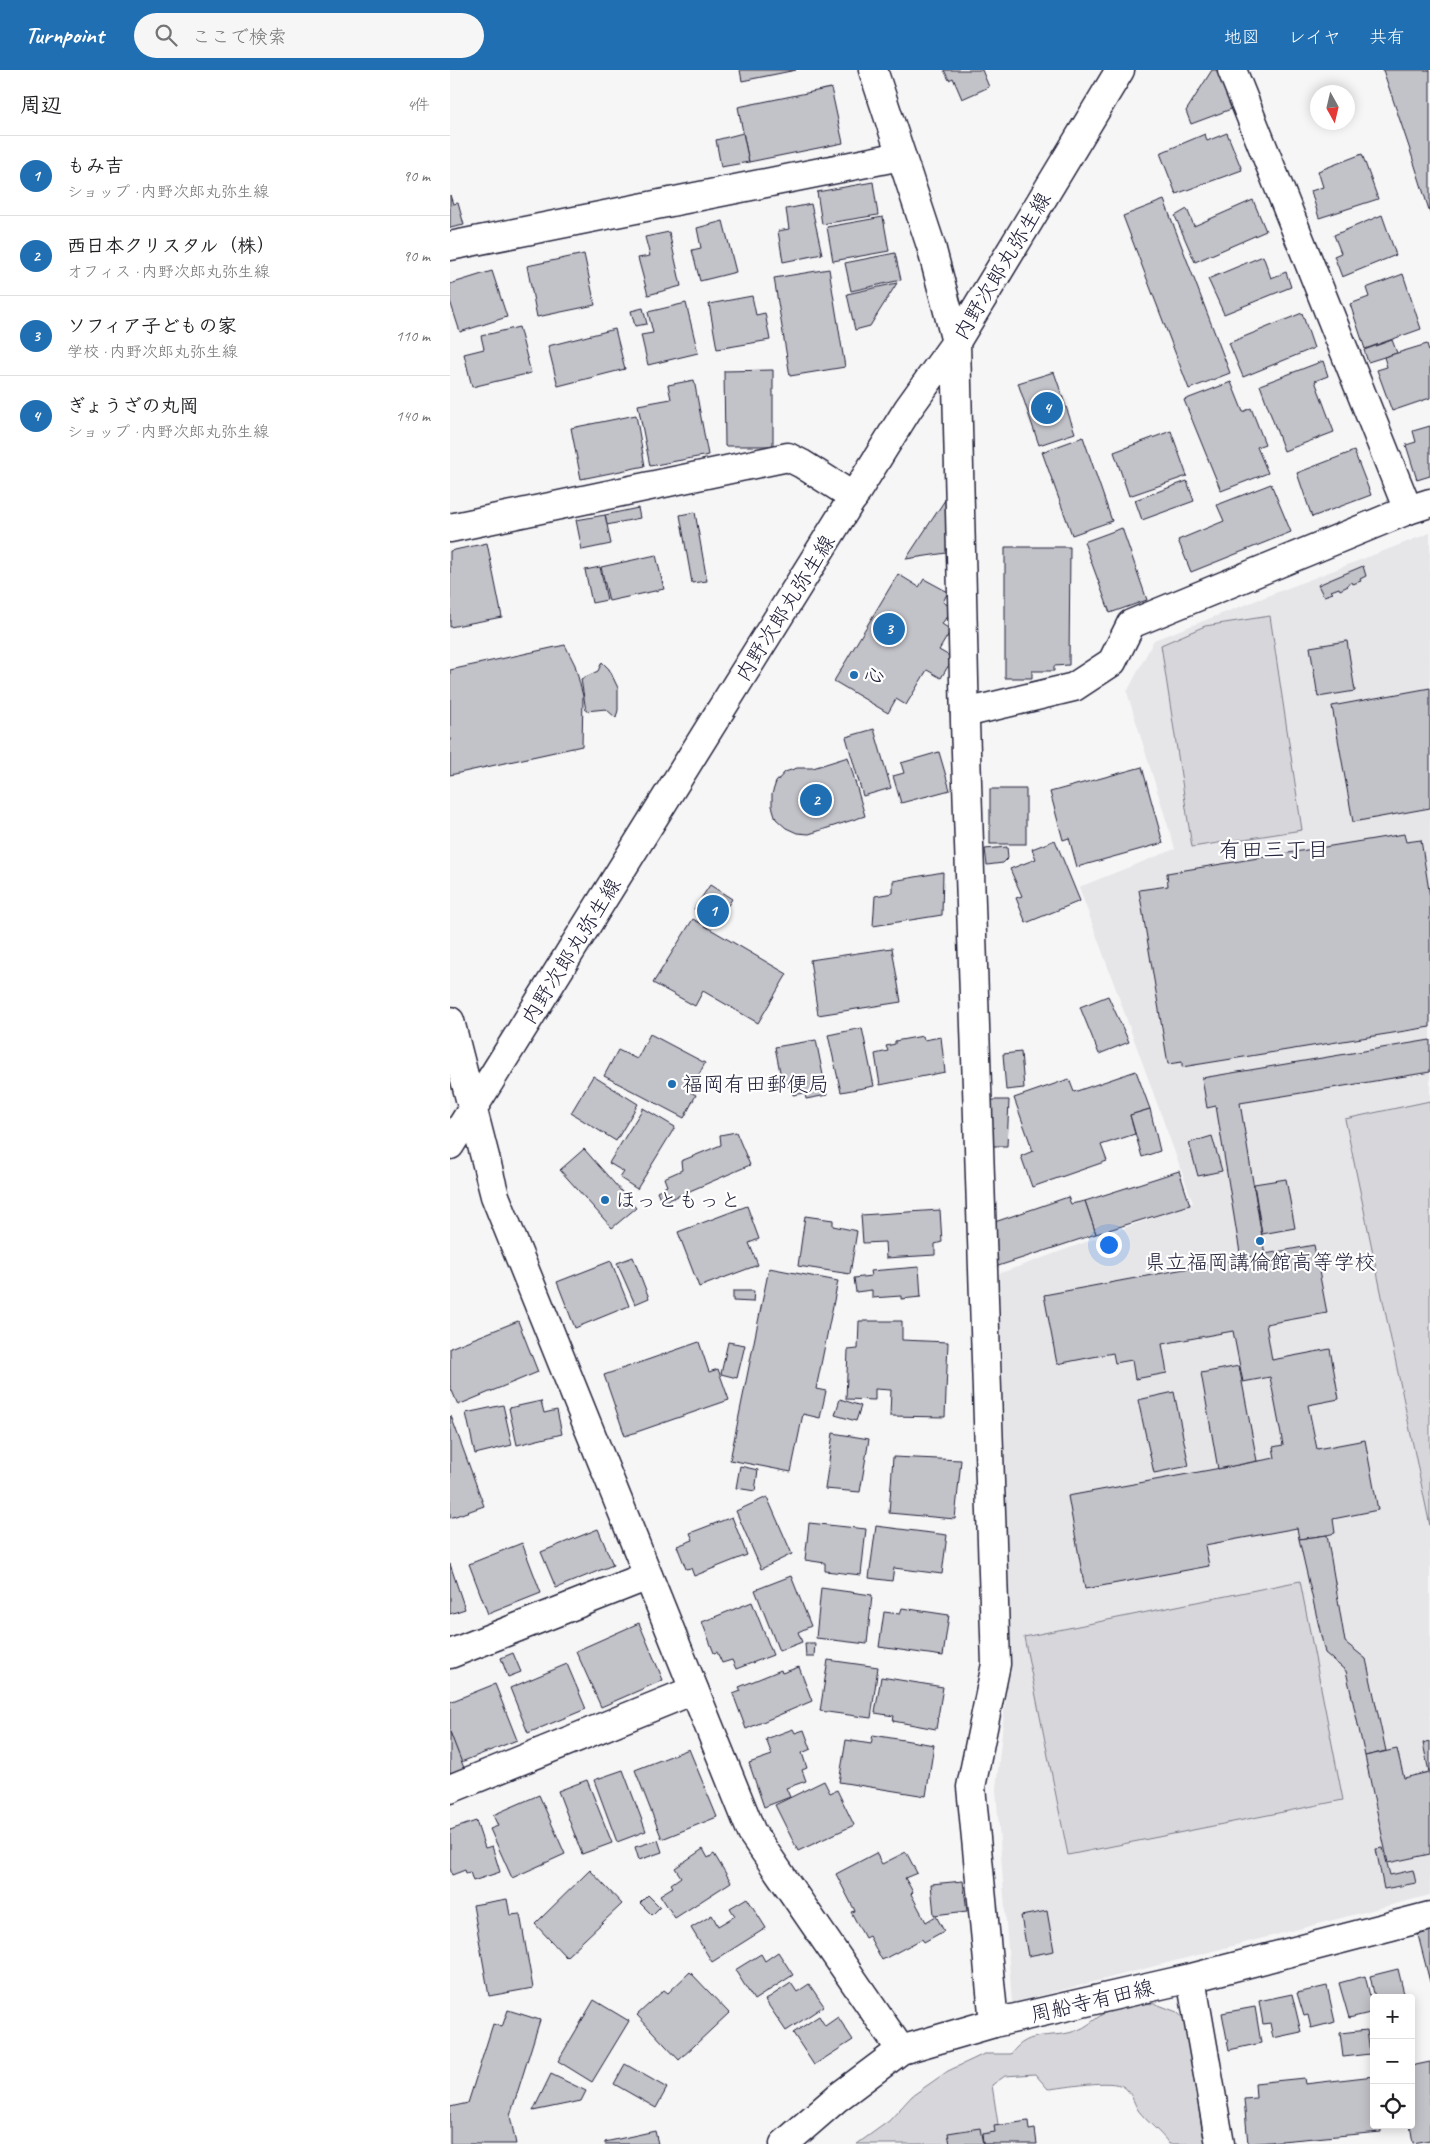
<!DOCTYPE html>
<html lang="ja">
<meta charset="utf-8">
<style>
:root{--surface:#fff;--page:#f6f6f6;--text:#202124;--muted:#757577;--line:#e0e0e0;--accent:#1f6fb2}
body{margin:0;font-family:Caveat,"Klee One",sans-serif;background:var(--page);color:var(--text)}
.controls{position:absolute;right:15px;bottom:15px;display:grid;overflow:hidden;border-radius:5px;box-shadow:0 2px 12px #0003}
.controls button{width:45px;height:45px;display:grid;place-items:center;padding:0;border:0;border-bottom:1px solid var(--line);background:var(--surface);color:var(--text);font:25px sans-serif}
.compass{position:absolute;left:860px;top:15px;width:45px;height:45px;border-radius:50%;background:var(--surface);box-shadow:0 2px 12px #0003;rotate:172deg}
.you{position:absolute;left:658px;top:1174px;width:18px;height:18px;margin:-12px;border:4px solid #fff;border-radius:50%;background:#1a73e8;box-shadow:0 0 0 8px #1a73e833}
.badge{display:grid;place-items:center;width:32px;height:32px;border-radius:50%;background:var(--accent);color:#fff;font-size:16px;font-weight:700}
.pin{position:absolute;translate:-50% -50%;border:2px solid #fff;box-shadow:0 1px 5px #0006}
.list{margin:0;padding:0;list-style:none}
h2{display:flex;justify-content:space-between;align-items:center;height:65px;margin:0;padding:0 20px;font-size:21px}
h2 small{font-size:16px;font-weight:400;color:var(--muted)}
.list li{display:grid;grid-template-columns:32px 1fr auto;gap:15px;align-items:center;box-sizing:border-box;height:80px;padding:0 20px;border-top:1px solid var(--line)}
.list b{display:block;font-size:19px;white-space:nowrap}
.list p{margin:0;font-size:16px;white-space:nowrap;color:var(--muted)}
.list em{font-size:16px;font-style:normal;color:var(--muted)}
.icon{flex:none;width:28px;height:28px;fill:none;stroke:currentColor;stroke-width:2;stroke-linecap:round;stroke-linejoin:round}
.map{position:relative;flex:none;width:980px;height:2074px;overflow:hidden}
header{display:flex;align-items:center;gap:30px;box-sizing:border-box;height:70px;padding:0 25px;background:var(--accent);color:#fff}
header strong{font-size:24px}
nav{display:flex;gap:28px;margin-inline-start:auto;font-size:18px}
.search{width:350px;height:45px;background:var(--page);display:flex;align-items:center;gap:12px;box-sizing:border-box;padding:0 18px;border-radius:28px;color:var(--muted);font-size:19px}
main{display:flex}
aside{flex:1;background:var(--surface)}
.map>svg:first-child{display:block}
.built{fill:#e6e6e9}
.green{fill:#d7d7db;stroke:#7c7c8b}
.building{fill:#c2c2c9;stroke:#22223b}
.lines{fill:none;stroke-linecap:round;stroke-linejoin:round}
.minor-casing{stroke:#22223b;stroke-width:31}
.tertiary-casing{stroke:#22223b;stroke-width:31}
.secondary-casing{stroke:#22223b;stroke-width:31}
.minor{stroke:#fff;stroke-width:28}
.tertiary{stroke:#fff;stroke-width:28}
.secondary{stroke:#fff;stroke-width:28}
.poi-dot{fill:#1f6fb2;stroke:#fff;stroke-width:2}
.labels{text-anchor:middle;dominant-baseline:central;stroke-width:4.5;stroke-linejoin:round;paint-order:stroke}
.street-label{font-size:21px;fill:#22223b;stroke:#fff}
.poi-label{font-size:21px;fill:#22223b;stroke:#fff;text-anchor:start}
.neighbourhood-label{font-size:22px;fill:#22223b;stroke:#fff}
</style>
<header>
<strong>Turnpoint</strong>
<div class="search"><svg class="icon" aria-label="search" viewBox="0 0 24 24"><circle cx="10" cy="10" r="6"/><path d="M15 15l6 6"/></svg>ここで検索</div>
<nav><a>地図</a><a>レイヤ</a><a>共有</a></nav>
</header>
<main>
<aside>
<h2>周辺<small>4件</small></h2>
<ul class="list">
<li><span class="badge">1</span><div><b>もみ吉</b><p>ショップ · 内野次郎丸弥生線</p></div><em>90 m</em></li>
<li><span class="badge">2</span><div><b>西日本クリスタル（株）</b><p>オフィス · 内野次郎丸弥生線</p></div><em>90 m</em></li>
<li><span class="badge">3</span><div><b>ソフィア子どもの家</b><p>学校 · 内野次郎丸弥生線</p></div><em>110 m</em></li>
<li><span class="badge">4</span><div><b>ぎょうざの丸岡</b><p>ショップ · 内野次郎丸弥生線</p></div><em>140 m</em></li>
</ul>
</aside>
<div class="map">
<svg width="980" height="2074" viewBox="0 0 980 2074">
<rect width="100%" height="100%" fill="#f6f6f7"/>
<filter id="ink" filterUnits="userSpaceOnUse"><feTurbulence type="fractalNoise" baseFrequency=".02" numOctaves="2"/><feDisplacementMap in="SourceGraphic" scale="10" xChannelSelector="R" yChannelSelector="G"/><feConvolveMatrix kernelMatrix="1 2 1 2 8 2 1 2 1" color-interpolation-filters="sRGB"/></filter>
<g filter="url(#ink)">
<!-- built -->
<path class="built" d="M980,463v1362l-418,108 -16,-214 15,-142 -24,-369 206,-75 -114,-316 96,-38 -48,-157 27,-52z"/>
<!-- green -->
<g class="green">
<path d="M820,546l32,214 -110,17 -31,-202 44,-19z"/>
<path d="M980,1031v425l-85,-407z"/>
<path d="M850,1511l43,219 -275,55 -44,-218z"/>
<path d="M691,1933l15,1 21,8 17,18 8,57 -4,16 5,33 5,8h-39c-8,-12 -22,-22 -31,-34 -4,-7 -7,-18 -14,-23 -13,-9 -59,1 -76,2l-13,-15 -30,2 -13,9 6,39 -3,20h-138l32,-23 23,-25 36,-25 36,-17h27c18,-26 43,-14 67,-24 8,-3 12,-7 19,-12 13,-10 28,-13 44,-15z"/>
</g>
<!-- building -->
<g class="building">
<path d="M290,0h56l-54,11z"/>
<path d="M494,0h38l7,17 -27,12 -9,-21 -4,2z"/>
<path d="M762,0h8l14,38 -43,16 -5,-13z"/>
<path d="M933,0h47v143l-21,-66z"/>
<path d="M381,18l12,55 -94,19 -11,-55z"/>
<path d="M293,63l6,29 -28,5 -5,-27z"/>
<path d="M777,63l15,37 -66,24 -16,-41 45,-19 2,7z"/>
<path d="M912,84l16,45 -59,19 -8,-27 12,-4 -5,-16z"/>
<path d="M423,112l5,33 -56,9 -5,-32z"/>
<path d="M0,125l3,9 5,-1 6,22 -14,3z"/>
<path d="M714,130l66,173 -41,16 -66,-173z"/>
<path d="M803,130l13,31 -71,31 -20,-46 12,-7 7,17z"/>
<path d="M361,134l11,50 -39,8 -5,-31 11,-2 -3,-20z"/>
<path d="M932,145l14,40 -54,22 -8,-21 7,-3 -7,-18z"/>
<path d="M433,147l6,34 -56,10 -6,-34z"/>
<path d="M273,151l13,51 -36,9 -8,-31 9,-2 -4,-20z"/>
<path d="M219,162l12,54 -33,9 -10,-37 12,-2 -5,-19z"/>
<path d="M445,183l6,27 -50,11 -6,-28z"/>
<path d="M134,184l11,51 -58,12 -10,-51z"/>
<path d="M813,186l8,22 15,-6 5,15 -67,27 -16,-35z"/>
<path d="M379,199l16,98 -55,9 -16,-98z"/>
<path d="M42,201l15,46 -47,15 -10,-31v-17z"/>
<path d="M953,204l18,55 -56,20 -15,-45 19,-7 -3,-9z"/>
<path d="M447,213l-27,43 -15,4 -8,-36z"/>
<path d="M302,226l4,19 9,-2 5,27 -53,9 -8,-45z"/>
<path d="M236,233l12,50 -50,12 -7,-30 12,-2 -5,-21z"/>
<path d="M193,238l4,16 -12,2 -4,-15z"/>
<path d="M852,243l12,35 -71,29 -14,-34z"/>
<path d="M69,257l12,46 -59,14 -8,-33 20,-5 -3,-13z"/>
<path d="M165,259l10,40 -67,17 -10,-40z"/>
<path d="M942,270l5,13 -29,9 -4,-12z"/>
<path d="M977,274l3,10v44l-38,13 -15,-41 10,-3 -3,-10z"/>
<path d="M873,291l5,15 -13,5 19,51 -50,19 -24,-66z"/>
<path d="M323,300v76h-48l-1,-75z"/>
<path d="M604,302l21,61 -36,12 -21,-62z"/>
<path d="M244,310l14,75 -58,11 -12,-61 33,-6 -3,-14z"/>
<path d="M781,312l12,30 8,-4 14,36 -8,3 11,26 -47,18 -37,-91z"/>
<path d="M186,345l9,51 -64,13 -10,-51z"/>
<path d="M980,356v50l-13,4 -11,-35 10,-3 -3,-11z"/>
<path d="M721,361l16,45 -58,20 -15,-44z"/>
<path d="M633,367l29,84 -40,14 -30,-83z"/>
<path d="M904,381l17,44 -59,22 -15,-44z"/>
<path d="M737,411l7,20 -52,19 -7,-20z"/>
<path d="M821,414l20,48 -100,40 -13,-32 46,-19 -7,-16z"/>
<path d="M499,424l4,58 -47,7z"/>
<path d="M188,438l2,10 -33,7 -2,-10z"/>
<path d="M245,442l12,69 -15,2 -12,-68z"/>
<path d="M155,445l6,29 -29,6 -6,-30z"/>
<path d="M672,458l25,72 -37,13 -26,-71z"/>
<path d="M37,473l15,74 -52,10v-76z"/>
<path d="M555,477h65l-1,118 -15,1v5h-22v7h-27z"/>
<path d="M206,485l8,34 -55,12 -8,-34z"/>
<path d="M913,496l3,10 -6,3 1,2 -8,3 -1,-2 -5,3 1,1 -8,4 -1,-2 -8,3 2,2 -9,3 -1,-1 -5,-10z"/>
<path d="M150,497l7,33 -15,3 -7,-33z"/>
<path d="M448,504l21,13 5,-8 24,13 -5,10 9,6 -10,16 9,6 -12,20 14,8 -12,20 -14,-8 -21,35 -10,-6 -8,14 -54,-32z"/>
<path d="M897,571l8,50 -37,6 -8,-50z"/>
<path d="M115,575l10,20 8,31 -1,50 -132,29v-105z"/>
<path d="M152,592l7,7 9,19v22l-2,8 -10,-9 -20,2 -5,-32 17,-8z"/>
<path d="M980,618v120l-77,14 -21,-116z"/>
<path d="M424,659l17,59 -28,8 -17,-59z"/>
<path d="M489,682l11,38 -49,13 -8,-27 11,-3 -3,-10z"/>
<path d="M398,687l17,59 -56,18 -12,-1 -11,-5 -10,-9 -4,-13v-12l4,-12 9,-10 12,-4h16z"/>
<path d="M692,697l21,76 -86,24 -8,-29 -6,2 -13,-48z"/>
<rect x="540" y="719" width="36" height="55"/>
<path d="M954,764l2,8 15,-2 9,57v130l-248,40v-5l-14,2 -29,-174 29,-4 -1,-13z"/>
<path d="M605,770l25,61 -54,22 -10,-25 6,-2 -12,-27 26,-10 -4,-10z"/>
<path d="M557,777l1,11 -5,5 -16,2 -2,-16z"/>
<path d="M493,802l-1,43 -69,11 2,-30 18,-3v-12z"/>
<path d="M260,815l22,14 -15,24 -23,-14z"/>
<path d="M243,849l94,55 -29,49 -55,-32 -8,15 -42,-23z"/>
<path d="M442,878l9,54 -83,13 -8,-55z"/>
<path d="M658,926l21,46 -30,12 -19,-47z"/>
<path d="M412,958l12,58 -33,6 -13,-57z"/>
<path d="M200,964l55,29 -15,29 6,3 -12,23 -80,-42 14,-26 19,9z"/>
<path d="M473,966l1,4 17,-3 4,35 -65,13 -5,-31 13,-3 -2,-5 9,-2v-3z"/>
<path d="M366,970l11,55 -21,4 -1,-6 -12,2 -2,-10 -8,2 -8,-40z"/>
<path d="M980,970v32l-190,31 25,152 -24,4 -25,-153 -9,2 -5,-30z"/>
<path d="M571,982l3,36 -18,2 -3,-36z"/>
<path d="M686,1001l14,38 -20,6 5,19 -34,11 6,16 -75,26 -11,-31 12,-5 -19,-53 55,-19 5,13z"/>
<path d="M143,1006l45,28 -22,37 -45,-28z"/>
<path d="M538,1030h21l-2,46h-21z"/>
<path d="M193,1038l32,19 -38,62 -17,-11 4,-6 -15,-9z"/>
<path d="M700,1039l10,42 -18,6 -12,-42z"/>
<path d="M286,1062l14,33 -88,38 -5,-12 10,-5 -3,-8 18,-8 -1,-9 40,-16 -1,-10z"/>
<path d="M762,1066l10,35 -24,5 -9,-33z"/>
<path d="M134,1079l52,59 -24,20 -52,-58z"/>
<path d="M729,1101l11,34 -94,29 -11,-33z"/>
<path d="M836,1109l9,49 -33,6 -8,-50z"/>
<path d="M618,1127l3,7 14,-3 11,33 -107,35 -3,-44z"/>
<path d="M297,1136l12,33 -10,4 9,22 -59,22 -21,-55z"/>
<path d="M490,1140l2,32 -7,2v11l-49,3 -1,-16 -22,1 -2,-28z"/>
<path d="M355,1146l28,4v6l24,5 -7,43 -52,-8z"/>
<path d="M864,1175l13,68 -61,11 6,36 58,-11 9,50 -31,6 9,44 48,-9 13,70 -45,9 2,14 -8,2 -28,4 -2,-11 -92,17 4,21 -124,23 -17,-93 207,-38 -2,-11 10,-2 -13,-68 -27,5 -10,-51 -71,13 5,29 -32,6 -3,-19 -17,3 -2,-10 -56,11 -13,-69z"/>
<path d="M183,1187l16,41 -14,6 -18,-41z"/>
<path d="M161,1191l18,45 -54,22 -18,-46z"/>
<path d="M469,1197l2,30 -20,2v-3l-29,2v-8l-16,2 -2,-14 17,-2 -1,-5z"/>
<path d="M319,1198l69,13 -22,108 10,2 -6,27 -17,-4 -12,58 -61,-12z"/>
<path d="M283,1221h21l-1,11 -20,-1z"/>
<path d="M68,1251l20,51 -80,33 -8,-19v-38z"/>
<path d="M409,1251h43v19l46,2 -3,75 -55,-1 1,-26 -16,-1v11l-29,-1 2,-49 10,-1z"/>
<path d="M249,1272l10,30 9,-3 11,31 -104,36 -21,-61z"/>
<path d="M278,1272l17,3 -8,33 -16,-4z"/>
<path d="M789,1296l18,95 -39,8 -17,-96z"/>
<path d="M724,1322l15,74 -35,7 -16,-73z"/>
<path d="M390,1329l21,7 -5,15 -21,-6z"/>
<path d="M91,1331l3,12 13,-3 5,24 -45,11 -8,-37z"/>
<path d="M53,1335l9,40 -37,9 -9,-41z"/>
<path d="M1,1346l33,90 -34,12v-101z"/>
<path d="M383,1363l36,6 -9,53 -35,-3z"/>
<path d="M443,1387l68,3 -6,59 -66,-6z"/>
<path d="M290,1396l18,4 -3,21 -19,-3z"/>
<path d="M317,1427l25,57 -31,15 -25,-58z"/>
<path d="M282,1447l15,38 -53,21 -3,-8 -5,1 -9,-23 16,-6 -3,-7z"/>
<path d="M359,1453l57,6 -5,46 -36,-4v-8l-20,-3z"/>
<path d="M426,1456l71,9 -5,39 -48,-6 -2,13 -23,-3z"/>
<path d="M148,1459l15,36 -57,23 -15,-36z"/>
<path d="M877,1465l18,107 21,17 20,92 -21,5 -19,-85 -21,-18 -26,-114z"/>
<path d="M72,1473l19,50 -53,21 -19,-50z"/>
<path d="M0,1494l15,45 -15,5z"/>
<path d="M341,1506l20,50 -13,6 4,10 -23,9 -24,-61z"/>
<path d="M371,1518l51,7 -5,49 -51,-6z"/>
<path d="M302,1532l21,53 -37,14 -4,-9 -10,3 -5,-11 -3,1 -12,-31z"/>
<path d="M452,1538l47,7 -6,41 -64,-9 5,-35 16,2z"/>
<path d="M189,1553l24,57 -62,27 -25,-56z"/>
<path d="M355,1573h10l-1,14h-8z"/>
<path d="M63,1583l8,19 -13,5 -7,-19z"/>
<path d="M378,1590l50,7 -7,51 -51,-7z"/>
<path d="M117,1594l19,45 -58,24 -18,-45z"/>
<path d="M349,1597l13,34 -66,28 -13,-35 8,-3 -2,-4 42,-17 1,3z"/>
<path d="M431,1607l62,10 -7,42 -43,-8 1,-5 -19,-3z"/>
<path d="M45,1614l22,56 -56,22 -11,-30v-30z"/>
<path d="M343,1659l2,4 9,-3 7,19 -9,4 5,15 -5,2 4,11 -20,7 4,9 -26,10 -15,-44 23,-8 -6,-16z"/>
<path d="M0,1662l14,36 -14,5z"/>
<path d="M423,1665l61,10 -8,51 -87,-14 7,-42 25,4z"/>
<path d="M980,1671v113l-42,9 -23,-107 32,-7 7,29 25,-6 -6,-29z"/>
<path d="M239,1679l28,68 -55,22 -27,-69z"/>
<path d="M173,1700l23,61 -29,11 -23,-62z"/>
<path d="M137,1710l25,63 -30,11 -24,-63z"/>
<path d="M374,1711l6,12 7,-3 17,35 -56,26 -23,-46z"/>
<path d="M89,1725l26,59 -53,24 -22,-49 8,-3 -5,-11z"/>
<path d="M26,1751l9,27 7,-2 8,26 -27,9 -3,-9 -4,1 -1,-3 -13,5 -2,-7v-38z"/>
<path d="M208,1770l4,12 -23,8 -4,-13z"/>
<path d="M933,1778l7,27 23,-5 3,13 -32,6 -8,-40z"/>
<path d="M253,1779l5,9 6,-4 17,28 -56,36 -15,-23 13,-8 -2,-3 10,-7 -6,-9z"/>
<path d="M456,1782l11,21 -12,5 8,14 -2,2 15,28 10,-6 8,15 -20,11 -2,-3 -40,21 -13,-24 -4,2 -14,-26 4,-1 -19,-37 40,-21 6,11z"/>
<path d="M140,1800l32,34 -56,53 -31,-33z"/>
<path d="M513,1811l4,30 -33,4 -3,-31z"/>
<path d="M198,1825l12,12 -8,8 -12,-12z"/>
<path d="M297,1828l19,30 -54,34 -21,-34 21,-13 6,11 17,-10 -5,-8z"/>
<path d="M57,1829l3,16 10,-1 13,74 -44,8 -16,-91z"/>
<path d="M597,1841l7,40 -26,5 -7,-40z"/>
<path d="M980,1861v51l-12,-47z"/>
<path d="M328,1882l15,23 -39,25 -19,-30 26,-16 4,7z"/>
<path d="M948,1899l7,29h-30l-5,-22z"/>
<path d="M240,1902l39,41 -50,47 -42,-45 27,-25 4,3z"/>
<path d="M915,1906l9,36 -25,6 -10,-35z"/>
<path d="M341,1913l6,9 12,-8 15,22 -38,25 -21,-31z"/>
<path d="M877,1916l8,36 -24,6 -3,-13 -4,1 -7,-23z"/>
<path d="M842,1924l9,38 -28,6 -3,-15 -7,1 -4,-23z"/>
<path d="M144,1930l35,21 -37,61 -34,-21z"/>
<path d="M805,1937l6,36 -32,7 -7,-37z"/>
<path d="M58,1940l32,10 -30,96 6,28h-66v-37l18,-4 25,-79 9,3z"/>
<path d="M369,1946l6,10 13,-9 15,23 -39,25 -21,-32z"/>
<path d="M917,1960l3,24 -27,3 -3,-24z"/>
<path d="M980,1992v78l-17,3 -3,-18 1,-59z"/>
<path d="M175,1994l42,24 -11,20 -42,-24z"/>
<path d="M101,2004l35,17 -5,10 -48,10z"/>
<path d="M924,2006v49h7v7l-133,12 -4,-45 12,-1 -1,-15 49,-5 1,6z"/>
<path d="M578,2051l1,9 6,-1 2,15h-54l-1,-10 13,-2 -1,-6z"/>
<path d="M530,2058l3,16h-33l-2,-11z"/>
<path d="M205,2061l3,13h-53v-2z"/>
</g>
<g class="lines">
<defs>
<g id="minor">
<path d="M782,0l176,440"/>
<path d="M0,176l451,-90"/>
<path d="M506,272l9,380 31,942 -25,123 23,236"/>
<path d="M0,458l338,-71 14,7 52,33"/>
<path d="M515,643l109,-26 38,-25 19,-38 277,-114 22,-7"/>
<path d="M0,951l45,175 257,637 149,217"/>
<path d="M0,1584l198,-78"/>
<path d="M0,1719l244,-99"/>
<path d="M741,1908l29,166"/>
</g>
<path id="tertiary" d="M423,0l58,176 25,96"/>
<g id="secondary">
<path d="M0,1075l458,-736 48,-67 164,-272"/>
<path d="M334,2074l53,-46 64,-48 93,-27 197,-45 239,-62"/>
</g>
</defs>
<!-- minor casing -->
<use href="#minor" class="minor-casing"/>
<!-- tertiary casing -->
<use href="#tertiary" class="tertiary-casing"/>
<!-- secondary casing -->
<use href="#secondary" class="secondary-casing"/>
<!-- minor -->
<use href="#minor" class="minor"/>
<!-- tertiary -->
<use href="#tertiary" class="tertiary"/>
<!-- secondary -->
<use href="#secondary" class="secondary"/>
</g>
</g>
<!-- markers -->
<g class="poi-dot">
<circle cx="404" cy="605" r="5"/>
<circle cx="222" cy="1014" r="5"/>
<circle cx="155" cy="1130" r="5"/>
<circle cx="810" cy="1171" r="5"/>
</g>
<g class="labels">
<!-- street labels -->
<g class="street-label">
<text transform="translate(552 196) rotate(-59)">内野次郎丸弥生線</text>
<text transform="translate(335 538) rotate(-58)">内野次郎丸弥生線</text>
<text transform="translate(121 881) rotate(-58)">内野次郎丸弥生線</text>
<text transform="translate(642 1931) rotate(-13)">周船寺有田線</text>
</g>
<!-- poi labels -->
<g class="poi-label">
<text x="414" y="605">心</text>
<text x="232" y="1014">福岡有田郵便局</text>
<text x="165" y="1130">ほっともっと</text>
<text x="810" y="1192" text-anchor="middle">県立福岡講倫館高等学校</text>
</g>
<!-- neighbourhood labels -->
<g class="neighbourhood-label">
<text x="824" y="780">有田三丁目</text>
</g>
</g>
</svg>
<div class="controls">
<button>+</button>
<button>−</button>
<button><svg class="icon" aria-label="locate" viewBox="0 0 24 24"><circle cx="12" cy="12" r="6"/><path d="M12 2v4M12 18v4M2 12h4M18 12h4"/></svg></button>
</div>
<svg class="compass" viewBox="-18 -18 36 36"><path d="M0-13l5 13h-10z" fill="#e53935"/><path d="M0 13l5-13h-10z" fill="#757577"/></svg>
<div class="you"></div>
<div class="pin badge" style="left:263px;top:841px">1</div>
<div class="pin badge" style="left:366px;top:730px">2</div>
<div class="pin badge" style="left:439px;top:559px">3</div>
<div class="pin badge" style="left:597px;top:338px">4</div>
</div>
</main>
